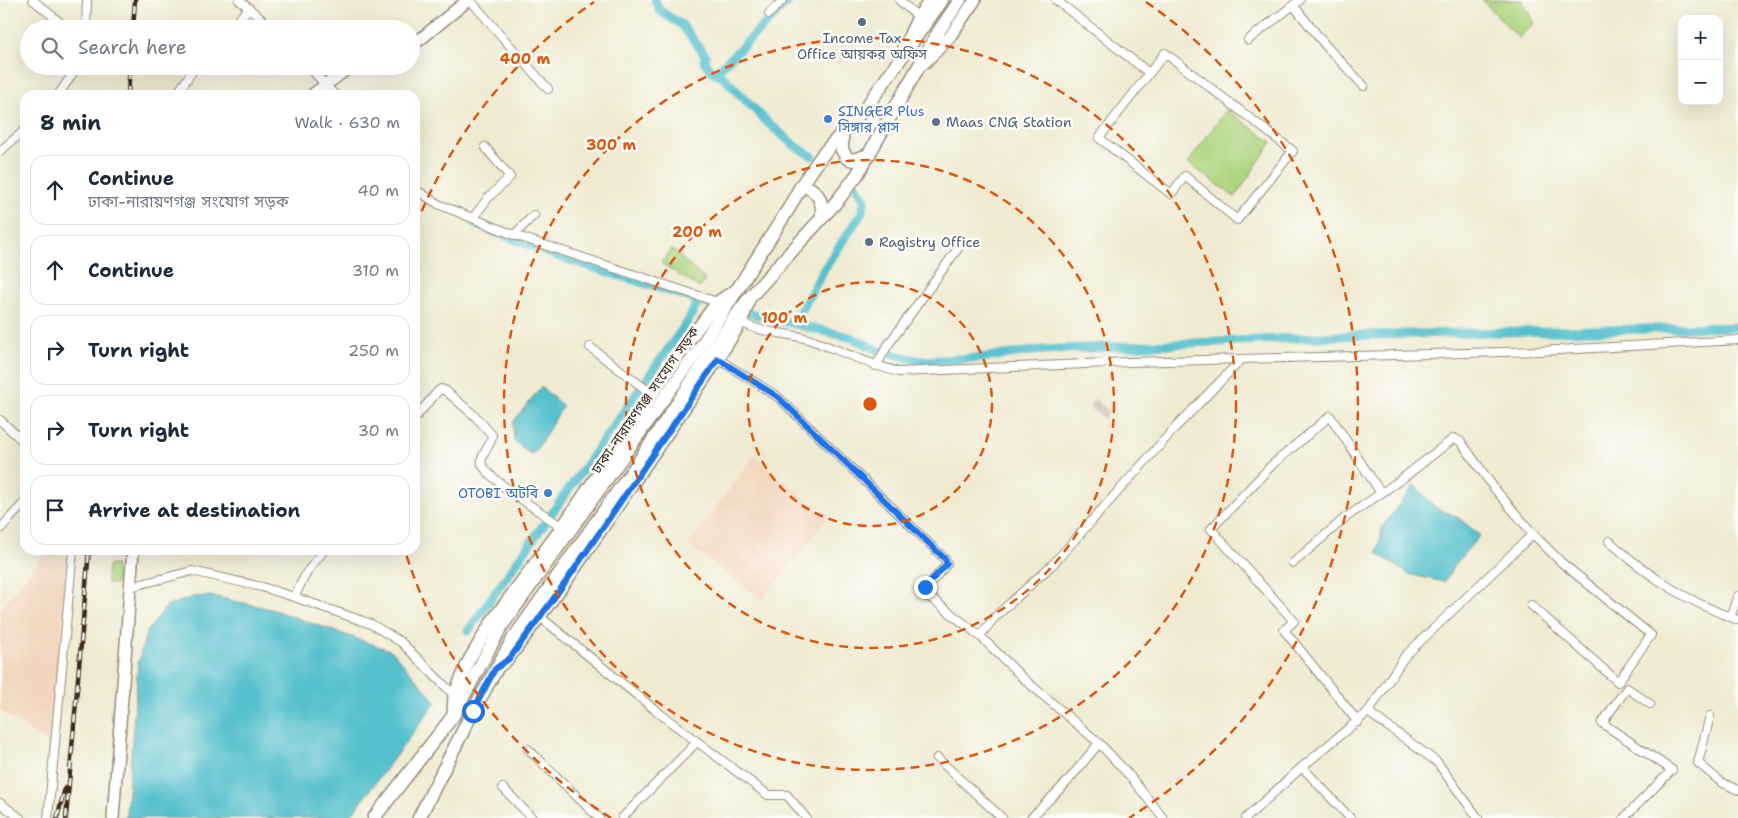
<!DOCTYPE html>
<meta charset="utf-8">
<style>
:root{--surface:#fff;--page:#f6f6f7;--text:#1f2937;--muted:#747a83;--line:#e0e1e3}
body{margin:0;font-family:"Shantell Sans","Noto Sans Bengali",sans-serif;background:var(--page);color:var(--text)}
.controls{position:absolute;right:15px;top:15px;display:grid;overflow:hidden;border-radius:10px;box-shadow:0 5px 20px #0002}
.controls button{width:45px;height:45px;display:grid;place-items:center;padding:0;border:0;border-bottom:1px solid var(--line);background:var(--surface);color:var(--text);font:25px sans-serif}
.stop{position:absolute;width:15px;height:15px;margin:-11px;border:4px solid #1a73e8;border-radius:50%;background:#fff}
.stop.end{background:#1a73e8;border-color:#fff;box-shadow:0 1px 5px #0008}
.list{margin:0;padding:0;list-style:none}
h2{display:flex;justify-content:space-between;align-items:center;height:65px;margin:0;padding:0 20px;font-size:21px}
h2 small{font-size:16px;font-weight:400;color:var(--muted)}
.list li{display:grid;grid-template-columns:32px 1fr auto;gap:15px;align-items:center;box-sizing:border-box;height:70px;margin:0 10px 10px;padding:0 10px;border:1px solid var(--line);border-radius:15px}
.list b{display:block;font-size:19px;white-space:nowrap}
.list p{margin:0;font-size:16px;white-space:nowrap;color:var(--muted)}
.list em{font-size:16px;font-style:normal;color:var(--muted)}
.icon{flex:none;width:28px;height:28px;fill:none;stroke:currentColor;stroke-width:2;stroke-linecap:round;stroke-linejoin:round}
.map{position:relative;flex:none;width:1738px;height:818px;overflow:hidden}
.search{position:absolute;background:var(--surface);box-shadow:0 5px 20px #0002;left:20px;top:20px;width:400px;height:55px;display:flex;align-items:center;gap:12px;box-sizing:border-box;padding:0 18px;border-radius:28px;color:var(--muted);font-size:19px}
.panel{position:absolute;background:var(--surface);box-shadow:0 5px 20px #0002;left:20px;top:90px;width:400px;height:465px;border-radius:15px}
.map>svg:first-child{display:block}
.built{fill:#f2d5bd}
.industrial{fill:#cfc1ba}
.green{fill:#add47f;stroke:#747f4e}
.water{fill:#54c0cd;stroke:#487576}
.lines{fill:none;stroke-linecap:round;stroke-linejoin:round}
.canal{stroke:#54c0cd;stroke-width:9}
.street-casing{stroke:#968a78;stroke-width:10}
.secondary-casing{stroke:#968a78;stroke-width:14}
.primary-casing{stroke:#968a78;stroke-width:15}
.street{stroke:#fff;stroke-width:8}
.secondary{stroke:#fff;stroke-width:11}
.primary{stroke:#fff;stroke-width:12}
.rail-casing{stroke:#3b2a1e;stroke-width:4.5}
.rail{stroke:#fdfcf7;stroke-width:2.5;stroke-dasharray:8;stroke-linecap:butt}
.route{stroke:#1a73e8;stroke-width:6}
.ring{fill:none;stroke:#df570d;stroke-width:2.5;stroke-dasharray:9 6}
.service-dot{fill:#5c6f8a;stroke:#fdfcf7;stroke-width:2}
.shop-dot{fill:#3f7fe0;stroke:#fdfcf7;stroke-width:2}
.labels{text-anchor:middle;dominant-baseline:central;stroke-width:5;stroke-linejoin:round;paint-order:stroke}
.service-label{font-size:14px;fill:#4e5e75;stroke:#fdfcf7;text-anchor:start}
.shop-label{font-size:14px;fill:#366cbe;stroke:#fdfcf7;text-anchor:start}
.street-label{font-size:14px;fill:#3b2a1e;stroke:#fdfcf7}
.centre{fill:#df570d;stroke:#fdfcf7;stroke-width:2.5}
.ring-label{font-size:15px;text-anchor:middle;font-weight:bold;fill:#df570d;stroke:#fdfcf7;stroke-width:5;stroke-linejoin:round;paint-order:stroke}
</style>
<div class="map">
<svg width="1738" height="818" viewBox="0 0 1738 818">
<rect width="100%" height="100%" fill="#fdfcf7"/>
<filter id="ink" filterUnits="userSpaceOnUse"><feTurbulence type="fractalNoise" baseFrequency=".02" numOctaves="2"/><feDisplacementMap in="SourceGraphic" scale="10" xChannelSelector="R" yChannelSelector="G"/><feConvolveMatrix kernelMatrix="1 2 1 2 8 2 1 2 1" color-interpolation-filters="sRGB"/></filter>
<filter id="wash" filterUnits="userSpaceOnUse"><feTurbulence type="fractalNoise" baseFrequency=".0096" numOctaves="4" result="noise"/><feDisplacementMap in="SourceGraphic" scale="20" xChannelSelector="R" yChannelSelector="G"/><feGaussianBlur stdDeviation="1.12" result="paint"/><feColorMatrix in="noise" values="0 0 0 0 0 0 0 0 0 0 0 0 0 0 0 0 0 1.4 0 .05"/><feComposite in="paint" operator="in"/></filter>
<g filter="url(#wash)">
<rect width="100%" height="100%" fill="#f0ead1"/>
<!-- built -->
<g class="built">
<path d="M754,456l75,61 -67,83 -74,-55z"/>
<path d="M47,551l21,3 -16,193 -52,-37v-100z"/>
</g>
<!-- industrial -->
<path class="industrial" d="M1095,399l15,13 -6,7 -15,-13z"/>
<!-- green -->
<g class="green">
<path d="M1482,0h40l12,23 -15,15z"/>
<path d="M1226,110l46,32 -37,55 -47,-34z"/>
<path d="M672,249l33,31 -5,8 -39,-25z"/>
<path d="M108,565h8v19l-9,-1z"/>
</g>
<!-- water -->
<g class="water">
<path d="M541,387l22,19 -28,46 -5,2 -16,-13 -1,-19z"/>
<path d="M1414,485l22,23 21,9 23,18 -26,31 -10,16 -36,-8 -31,-21 6,-27z"/>
<path d="M211,596l60,13 121,42 44,51 -87,116h-223l12,-154 8,-31 21,-27 26,-9z"/>
</g>
<g class="lines">
<!-- canal -->
<g class="canal">
<path d="M655,0l5,11 22,14 23,30 -1,7 9,10 11,6 44,45 26,22 18,11"/>
<path d="M715,73l75,-73"/>
<path d="M475,224l82,32 153,48"/>
<path d="M749,313l104,25 24,12 44,11 58,-3 63,-8 324,-15 372,-8"/>
<path d="M794,324l30,-55 37,-55 4,-14 -9,-14"/>
<path d="M468,631l220,-310 10,-20"/>
</g>
</g>
</g>
<g filter="url(#ink)">
<g class="lines">
<defs>
<g id="street">
<path d="M33,0l35,29"/>
<path d="M239,0l10,8"/>
<path d="M470,0l78,89"/>
<path d="M899,0l19,17"/>
<path d="M1056,0l93,73"/>
<path d="M1293,5l33,41 38,40"/>
<path d="M769,14l14,-14"/>
<path d="M86,29l1,-29"/>
<path d="M230,29l19,-21 23,21"/>
<path d="M1248,40l52,-40"/>
<path d="M1165,53l128,98 -56,69 -52,-44 -14,18 -72,-56z"/>
<path d="M308,66l27,29"/>
<path d="M58,95l20,-29"/>
<path d="M176,95l20,-29"/>
<path d="M0,151l25,-21"/>
<path d="M415,189l23,15 76,31 203,67"/>
<path d="M473,218l15,-20 22,-21 -25,-30"/>
<path d="M514,235l20,-20"/>
<path d="M741,322c21,12 45,10 67,17 31,11 59,25 91,33l232,-10 409,-11 198,-11"/>
<path d="M590,347l62,47"/>
<path d="M718,359l60,38 167,162 2,5 -24,28 57,44 44,43 75,64 30,32 34,43"/>
<path d="M876,366l12,-21 71,-98"/>
<path d="M415,418l23,-27 3,-2 5,2 30,26 16,18c0,11 -13,20 -10,29 4,14 66,53 80,63"/>
<path d="M0,420l25,23"/>
<path d="M0,529l25,-27"/>
<path d="M1609,541c40,36 77,60 129,79"/>
<path d="M1293,563l52,-45 58,-40 51,-40 7,4 33,46 39,46"/>
<path d="M130,587l62,-16 70,16 32,10 77,27 30,18 53,53"/>
<path d="M294,597l13,-25 17,-22"/>
<path d="M539,616l120,97 109,82h19l19,23"/>
<path d="M1730,617l8,-21"/>
<path d="M980,636l14,-18 59,-54 122,-136 67,-69"/>
<path d="M1368,712l37,-56 128,-122 29,29 89,72 -33,47 -87,-77"/>
<path d="M1710,716l-12,47 23,19 17,8"/>
<path d="M1358,722l-74,-92 10,-9 -83,-92 61,-64 58,-49 51,77"/>
<path d="M528,749l71,69"/>
<path d="M937,758l65,60"/>
<path d="M1302,767l48,51"/>
<path d="M503,788l29,30"/>
<path d="M0,803l20,15"/>
<path d="M48,818l25,-268"/>
<path d="M622,818l75,-76"/>
<path d="M1031,818l36,-36 32,-39"/>
<path d="M1246,818l56,-51 66,-55 69,50 41,56"/>
<path d="M1624,818l48,-48 -70,-47 25,-35 23,16"/>
</g>
<g id="secondary">
<path d="M411,47l57,-47"/>
<path d="M904,47l14,-30 12,-17"/>
<path d="M923,64l26,-26 26,-38"/>
<path d="M312,95l39,-29"/>
<path d="M501,665l8,-7 58,-78 151,-221 23,-37 7,-18"/>
<path d="M453,716l1,-21 15,-35 23,-39 70,-94 133,-195 22,-30 20,-13"/>
<path d="M113,818l20,-268"/>
</g>
<g id="primary">
<path d="M842,131v19l5,8 6,2 16,-5"/>
<path d="M801,186c16,2 22,14 21,30"/>
<path d="M374,818l79,-102 48,-89 199,-279 89,-140 12,-22 22,-32 44,-48 75,-106"/>
<path d="M419,818l54,-107 40,-72 120,-169 99,-149 19,-25 87,-96 19,-25 82,-144 21,-31"/>
</g>
</defs>
<!-- street casing -->
<use href="#street" class="street-casing"/>
<!-- secondary casing -->
<use href="#secondary" class="secondary-casing"/>
<!-- primary casing -->
<use href="#primary" class="primary-casing"/>
<!-- street -->
<use href="#street" class="street"/>
<!-- secondary -->
<use href="#secondary" class="secondary"/>
<!-- primary -->
<use href="#primary" class="primary"/>
<defs>
<g id="rail">
<path d="M133,29l2,-29"/>
<path d="M128,95l2,-29"/>
<path d="M57,818l8,-30"/>
<path d="M66,818l23,-268"/>
</g>
</defs>
<!-- rail casing -->
<use href="#rail" class="rail-casing"/>
<!-- rail -->
<use href="#rail" class="rail"/>
</g>
</g>
<g class="lines" filter="url(#ink)">
<!-- route -->
<path class="route" d="M473,711l22,-42 15,-11 57,-78 151,-221 60,38 167,162 2,5 -22,23"/>
</g>
<!-- distance rings -->
<g class="ring">
<circle cx="870" cy="404" r="122"/>
<circle cx="870" cy="404" r="244"/>
<circle cx="870" cy="404" r="366"/>
<path d="M611 818A488 488 0 0 1 405 551M416 225A488 488 0 0 1 594 2M1146 2A488 488 0 0 1 1129 818"/>
</g>
<!-- markers -->
<g class="service-dot">
<circle cx="862" cy="22" r="5"/>
<circle cx="936" cy="122" r="5"/>
<circle cx="869" cy="242" r="5"/>
</g>
<g class="shop-dot">
<circle cx="828" cy="119" r="5"/>
<circle cx="548" cy="493" r="5"/>
</g>
<g class="labels">
<!-- service labels -->
<g class="service-label">
<text x="862" y="38" text-anchor="middle">Income Tax<tspan x="862" dy="16">Office আয়কর অফিস</tspan></text>
<text x="946" y="122">Maas CNG Station</text>
<text x="879" y="242">Ragistry Office</text>
</g>
<!-- shop labels -->
<g class="shop-label">
<text x="838" y="111">SINGER Plus<tspan x="838" dy="16">সিঙ্গার প্লাস</tspan></text>
<text x="538" y="493" text-anchor="end">OTOBI অটবি</text>
</g>
<!-- street labels -->
<g class="street-label">
<text transform="translate(645 400) rotate(-55)">ঢাকা-নারায়ণগঞ্জ সংযোগ সড়ক</text>
</g>
</g>
<circle cx="870" cy="404" r="8" class="centre"/>
<g class="ring-label">
<text x="525" y="64">400 m</text>
<text x="611" y="150">300 m</text>
<text x="697" y="237">200 m</text>
<text x="784" y="323">100 m</text>
</g>
</svg>
<div class="controls">
<button>+</button>
<button>−</button>
</div>
<div class="stop" style="left:473px;top:711px"></div>
<div class="stop end" style="left:925px;top:587px"></div>
<div class="search"><svg class="icon" aria-label="search" viewBox="0 0 24 24"><circle cx="10" cy="10" r="6"/><path d="M15 15l6 6"/></svg>Search here</div>
<section class="panel">
<h2>8 min<small>Walk · 630 m</small></h2>
<ul class="list">
<li><svg class="icon" aria-label="ahead" viewBox="0 0 24 24"><path d="M12 20V5M6 11l6-6 6 6"/></svg><div><b>Continue</b><p>ঢাকা-নারায়ণগঞ্জ সংযোগ সড়ক</p></div><em>40 m</em></li>
<li><svg class="icon" aria-label="ahead" viewBox="0 0 24 24"><path d="M12 20V5M6 11l6-6 6 6"/></svg><div><b>Continue</b></div><em>310 m</em></li>
<li><svg class="icon" aria-label="right" viewBox="0 0 24 24"><path d="M7 20v-9h11M14 6l5 5-5 5"/></svg><div><b>Turn right</b></div><em>250 m</em></li>
<li><svg class="icon" aria-label="right" viewBox="0 0 24 24"><path d="M7 20v-9h11M14 6l5 5-5 5"/></svg><div><b>Turn right</b></div><em>30 m</em></li>
<li><svg class="icon" aria-label="arrive" viewBox="0 0 24 24"><path d="M6 21V4h12l-3 4 3 4H6"/></svg><div><b>Arrive at destination</b></div></li>
</ul>
</section>
</div>
